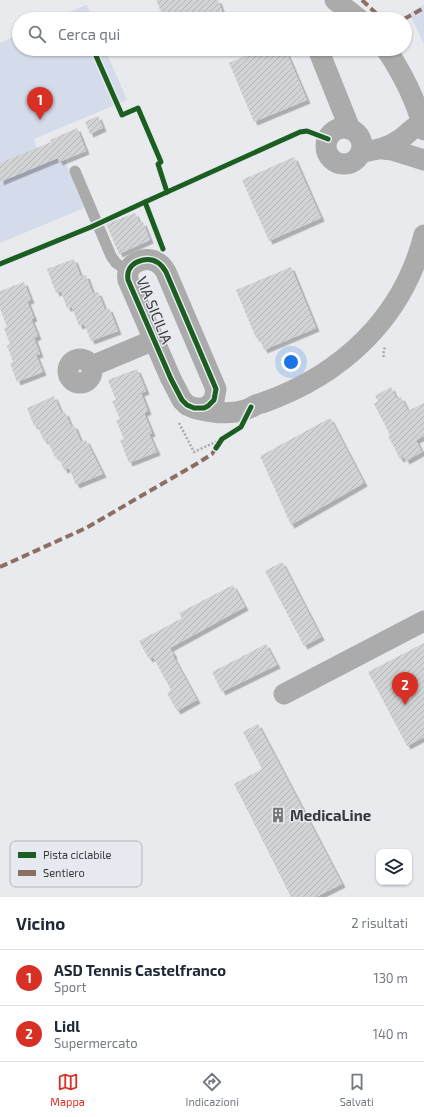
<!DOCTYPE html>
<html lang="it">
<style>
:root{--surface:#fff;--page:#f6f6f7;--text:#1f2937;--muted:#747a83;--line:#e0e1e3;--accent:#d93025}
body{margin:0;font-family:"Exo 2",sans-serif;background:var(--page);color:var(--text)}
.controls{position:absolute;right:12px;bottom:12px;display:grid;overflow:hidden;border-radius:8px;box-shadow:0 1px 3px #0004}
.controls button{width:36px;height:36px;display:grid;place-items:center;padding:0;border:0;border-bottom:1px solid var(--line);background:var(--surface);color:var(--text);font:20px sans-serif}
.you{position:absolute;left:291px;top:362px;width:14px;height:14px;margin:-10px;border:3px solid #fff;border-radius:50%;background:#1a73e8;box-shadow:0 0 0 6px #1a73e833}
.badge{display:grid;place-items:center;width:26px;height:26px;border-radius:50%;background:var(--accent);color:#fff;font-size:13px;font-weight:700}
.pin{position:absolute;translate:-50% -33px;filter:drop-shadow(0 1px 2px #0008)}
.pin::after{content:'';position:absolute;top:21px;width:14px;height:12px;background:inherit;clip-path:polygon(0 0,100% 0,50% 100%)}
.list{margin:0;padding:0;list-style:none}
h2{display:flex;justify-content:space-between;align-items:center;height:52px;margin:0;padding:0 16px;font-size:17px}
h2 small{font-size:13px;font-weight:400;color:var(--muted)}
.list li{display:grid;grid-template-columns:26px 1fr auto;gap:12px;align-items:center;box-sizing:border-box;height:56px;padding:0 16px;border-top:1px solid var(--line)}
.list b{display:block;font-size:15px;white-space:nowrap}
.list p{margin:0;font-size:13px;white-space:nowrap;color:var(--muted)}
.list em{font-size:13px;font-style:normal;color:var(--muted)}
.icon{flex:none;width:22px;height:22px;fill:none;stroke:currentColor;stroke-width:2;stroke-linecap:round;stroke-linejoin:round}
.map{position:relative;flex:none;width:424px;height:897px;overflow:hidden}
.search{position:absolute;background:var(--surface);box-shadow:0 1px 3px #0004;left:12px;right:12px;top:12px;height:44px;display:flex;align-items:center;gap:10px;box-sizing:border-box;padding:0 14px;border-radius:22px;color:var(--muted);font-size:15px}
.sheet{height:164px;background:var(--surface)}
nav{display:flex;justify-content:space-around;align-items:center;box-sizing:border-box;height:56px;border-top:1px solid var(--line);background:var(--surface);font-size:11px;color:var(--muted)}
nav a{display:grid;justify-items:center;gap:2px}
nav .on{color:var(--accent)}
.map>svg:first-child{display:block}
.pitch{fill:#d4dbea}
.building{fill:url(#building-hatch);filter:url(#shadow)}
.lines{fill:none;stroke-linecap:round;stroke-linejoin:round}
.path{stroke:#aaaaac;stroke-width:2.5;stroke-dasharray:2 2;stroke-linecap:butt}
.lane{stroke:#ababac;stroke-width:11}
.street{stroke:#ababac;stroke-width:21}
.quiet{stroke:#8d6e63;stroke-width:4;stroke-dasharray:8 4;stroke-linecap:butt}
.cycleway-casing{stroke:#e6e9ef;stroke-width:8}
.cycleway{stroke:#1b5e20;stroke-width:5}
.labels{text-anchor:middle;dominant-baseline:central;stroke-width:3;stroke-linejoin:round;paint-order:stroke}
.street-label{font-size:15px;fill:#38393b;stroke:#e6e9ef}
.poi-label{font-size:15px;font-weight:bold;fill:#38393b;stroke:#e6e9ef;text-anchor:start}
.key{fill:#e6e9ef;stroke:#b2b4b9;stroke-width:1}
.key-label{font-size:11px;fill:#38393b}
</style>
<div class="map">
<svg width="424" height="897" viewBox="0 0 424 897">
<defs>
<pattern id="building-hatch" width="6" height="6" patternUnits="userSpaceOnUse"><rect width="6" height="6" fill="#d2d3d5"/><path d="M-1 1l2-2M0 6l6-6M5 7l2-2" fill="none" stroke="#b5b6b8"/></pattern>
<filter id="shadow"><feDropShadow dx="3.5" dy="3.5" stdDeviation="0" flood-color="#0004"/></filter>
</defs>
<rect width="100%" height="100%" fill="#e8eaed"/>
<!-- pitch -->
<g class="pitch">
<path d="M87,5l6,14h-41l34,-14z"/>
<path d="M424,5v39l-15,-31z"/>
<path d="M19,34v15h86l22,51 -93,39 3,9 14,-6 8,20 6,-2 19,48 -84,35v-200z"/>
</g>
<!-- building -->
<g class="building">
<path d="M156,0h62l7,19h-61z"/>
<path d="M261,49h24l22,51 -53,22 -25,-59z"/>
<path d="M98,116l5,12 -13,6 -5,-12z"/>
<path d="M77,128l9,23 -27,11 -1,-4 -58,24v-19l51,-21 -1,-2z"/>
<path d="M294,157l27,61 -52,23 -27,-61z"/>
<path d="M135,213l5,10 3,-1 7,18 -31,14 -13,-30z"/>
<path d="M74,259l7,18 5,-2 7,19 5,-2 7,18 4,-2 9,23 -27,10 -7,-17 -5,2 -7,-19 -5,1 -6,-17 -5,2 -9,-24z"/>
<path d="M291,267l25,61 -52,22 -5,-13 -3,1 -20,-48z"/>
<path d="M24,282l7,18 -4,1 7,17 -3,1 7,17 -4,2 6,16 -4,1 7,17 -26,10 -7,-19 3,-1 -6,-16 3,-2 -6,-16 3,-1 -7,-18v-18z"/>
<path d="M137,369l9,22 -5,2 7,18 -4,2 8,20 -3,1 8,18 -28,11 -9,-23 4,-1 -8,-19 4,-1 -8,-18 4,-1 -8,-20z"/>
<path d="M391,387l6,12 4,-2 7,14 16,-8v33l-8,4 6,12 -16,9 -2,-4 -4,2 -12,-23 2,-1 -16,-31 4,-3 -3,-5z"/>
<path d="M54,396l8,18 3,-2 6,14 3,-1 7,17 5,-2 17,34 -27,11 -7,-17 -5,2 -6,-14 -3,1 -8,-17 -3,1 -7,-16 -3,1 -7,-18z"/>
<path d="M330,418l34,65 -73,42 -31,-69z"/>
<path d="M282,562l39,75 -17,9 -39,-75z"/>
<path d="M233,585l12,22 -75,41 4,7 -1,1 24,44 -20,11 -10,-18 4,-3 -18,-33 -4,2 -10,-18 43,-23 -3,-5z"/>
<path d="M424,643v94l-17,9 -39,-74z"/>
<path d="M266,644l11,21 -55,27 -10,-20z"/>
<path d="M258,724l84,160 -26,13h-25l-57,-113 28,-15 -19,-37z"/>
</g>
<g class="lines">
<!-- path -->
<g class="path">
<path d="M384,357l-1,-2 2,-9"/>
<path d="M179,423l15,29 28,-13"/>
</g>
<!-- lane -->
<path class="lane" d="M75,171l36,85 5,7 12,8"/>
<!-- street -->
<g class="street">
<path d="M335,0l24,19"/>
<path d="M318,49l32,80"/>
<path d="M386,49c17,25 30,51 38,81"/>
<circle cx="344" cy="146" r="18"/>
<path d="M383,149l9,1 32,10"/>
<path d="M361,152c16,-2 27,-4 41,-14 7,-5 12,-12 20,-15"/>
<path d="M143,260c10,-2 18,3 23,12l50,117 -2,11 -6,6 -4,2h-10l-7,-3 -5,-5 -11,-21 -43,-99c-2,-11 5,-18 15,-20z"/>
<circle cx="80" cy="371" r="12"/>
<path d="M92,366l62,-26"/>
<path d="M197,409c16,4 32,6 48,1 6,-2 11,-6 17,-7 80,-28 141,-85 162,-168"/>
<path d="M284,694l140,-73"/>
</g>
<!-- quiet -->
<g class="quiet">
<path d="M362,0l20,19"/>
<path d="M404,19l20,-11"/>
<path d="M0,567l86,-39 112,-65 14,-9 4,-6"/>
</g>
<defs>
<g id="cycleway">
<path d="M93,49l29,66 16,-7 23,54 -3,2 9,28"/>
<path d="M163,249l-18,-47 155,-70 7,-1 21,8"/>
<path d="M143,260c10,-2 18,3 23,12l50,117 -2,11 -6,6 -4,2h-10l-7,-3 -5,-5 -11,-21 -43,-99c-2,-11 5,-18 15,-20z"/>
<path d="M0,264l91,-37 54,-25"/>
<path d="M216,448l6,-9 19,-12 10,-20"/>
</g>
</defs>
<!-- cycleway casing -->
<use href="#cycleway" class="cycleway-casing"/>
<!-- cycleway -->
<use href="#cycleway" class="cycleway"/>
</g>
<!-- icons -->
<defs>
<symbol id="building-bare" viewBox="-9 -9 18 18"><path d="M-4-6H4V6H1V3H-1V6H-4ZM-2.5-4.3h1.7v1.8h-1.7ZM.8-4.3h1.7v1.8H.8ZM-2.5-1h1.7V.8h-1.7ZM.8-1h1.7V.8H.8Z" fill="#767779" stroke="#e6e9ef" stroke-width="2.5" paint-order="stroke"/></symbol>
</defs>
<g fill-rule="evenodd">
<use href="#building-bare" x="267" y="804" width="22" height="22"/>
</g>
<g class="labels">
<!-- street labels -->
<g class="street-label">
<text transform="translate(155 310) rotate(68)">VIA SICILIA</text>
</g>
<!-- poi labels -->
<g class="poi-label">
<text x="290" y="815">MedicaLine</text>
</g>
</g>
<!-- legend -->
<rect x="10" y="841" width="132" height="46" rx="6" class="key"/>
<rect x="18" y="852" width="18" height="6" fill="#1b5e20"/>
<rect x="18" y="870" width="18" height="6" fill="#8d6e63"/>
<g class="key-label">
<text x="43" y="859">Pista ciclabile</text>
<text x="43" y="877">Sentiero</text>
</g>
</svg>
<div class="controls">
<button><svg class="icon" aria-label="layers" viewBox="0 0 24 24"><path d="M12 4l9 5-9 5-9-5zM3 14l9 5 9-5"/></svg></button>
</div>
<div class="you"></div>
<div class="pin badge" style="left:40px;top:120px">1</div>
<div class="pin badge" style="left:405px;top:705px">2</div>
<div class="search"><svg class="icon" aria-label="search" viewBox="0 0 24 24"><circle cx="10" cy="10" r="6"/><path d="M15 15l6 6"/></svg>Cerca qui</div>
</div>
<section class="sheet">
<h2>Vicino<small>2 risultati</small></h2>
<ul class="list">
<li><span class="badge">1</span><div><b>ASD Tennis Castelfranco</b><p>Sport</p></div><em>130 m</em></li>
<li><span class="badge">2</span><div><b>Lidl</b><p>Supermercato</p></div><em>140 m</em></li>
</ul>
</section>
<nav>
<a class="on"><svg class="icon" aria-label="map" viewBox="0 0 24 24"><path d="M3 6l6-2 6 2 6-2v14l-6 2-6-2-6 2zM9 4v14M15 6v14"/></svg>Mappa</a>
<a><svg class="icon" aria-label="directions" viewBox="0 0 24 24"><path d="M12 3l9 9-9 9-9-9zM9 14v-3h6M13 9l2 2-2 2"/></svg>Indicazioni</a>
<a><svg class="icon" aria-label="saved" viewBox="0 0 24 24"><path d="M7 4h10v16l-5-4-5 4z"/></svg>Salvati</a>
</nav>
